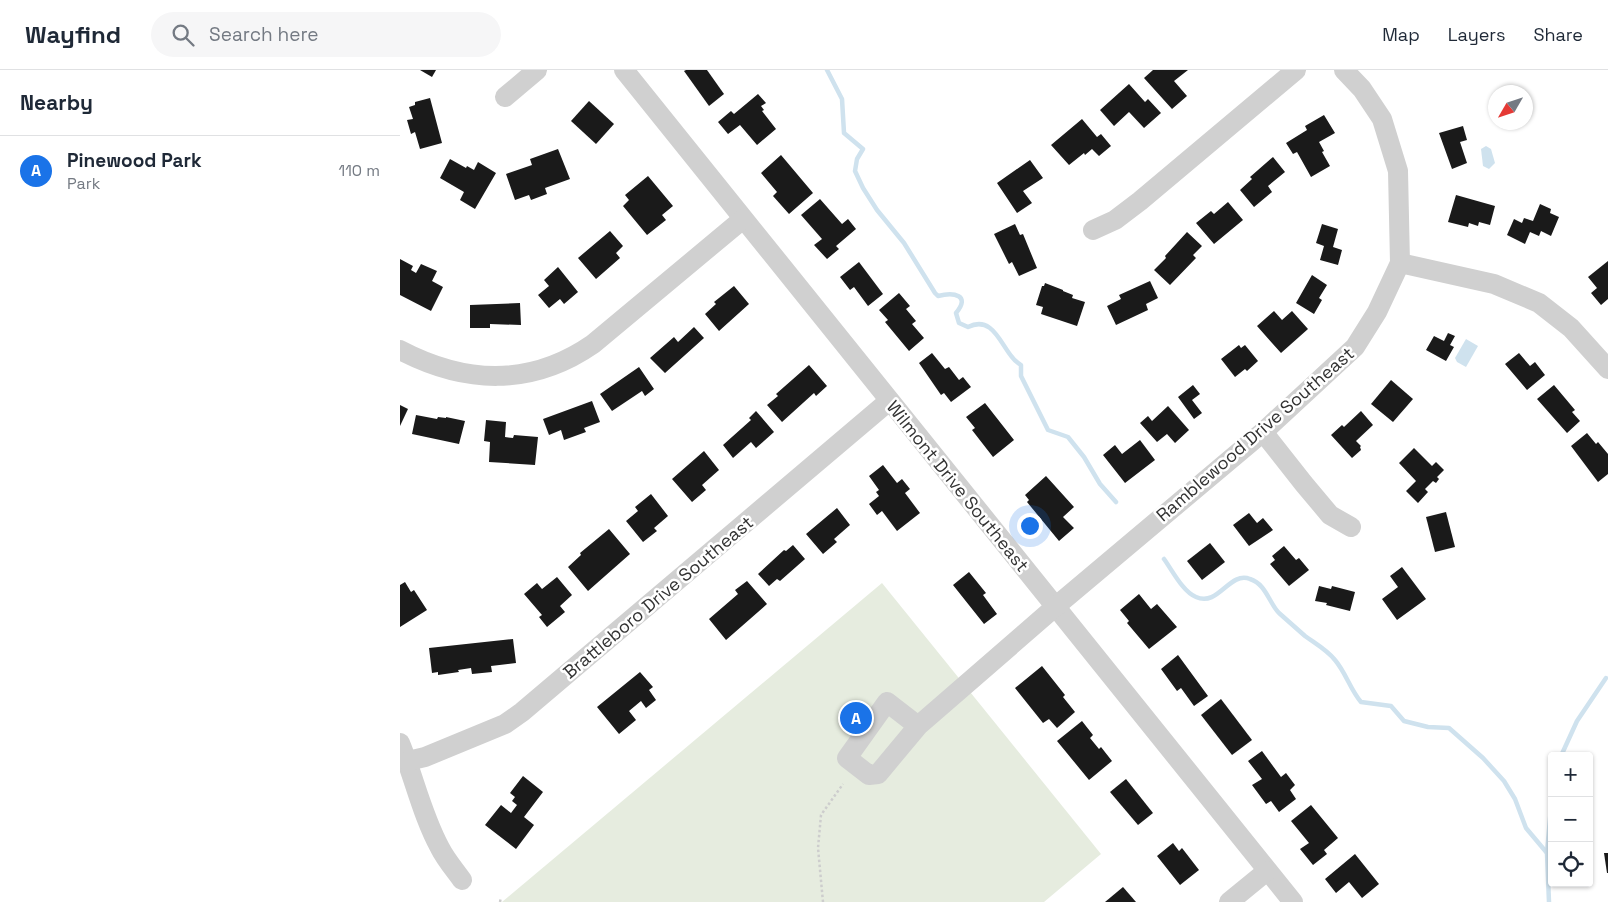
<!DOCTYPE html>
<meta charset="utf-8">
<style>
:root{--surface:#fff;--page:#f6f6f7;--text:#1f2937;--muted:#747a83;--line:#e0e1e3;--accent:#1a73e8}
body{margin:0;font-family:"Space Grotesk",sans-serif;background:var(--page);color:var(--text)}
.controls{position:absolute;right:15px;bottom:15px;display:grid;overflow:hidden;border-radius:5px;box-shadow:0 1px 4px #0004}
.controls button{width:45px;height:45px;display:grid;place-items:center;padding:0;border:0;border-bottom:1px solid var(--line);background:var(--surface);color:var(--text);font:25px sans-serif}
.compass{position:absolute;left:1088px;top:15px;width:45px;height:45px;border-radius:50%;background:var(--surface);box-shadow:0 1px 4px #0004;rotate:231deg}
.you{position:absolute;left:629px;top:455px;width:18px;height:18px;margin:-12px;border:4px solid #fff;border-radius:50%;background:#1a73e8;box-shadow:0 0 0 8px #1a73e833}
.badge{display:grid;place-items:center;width:32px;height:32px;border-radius:50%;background:var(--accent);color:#fff;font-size:16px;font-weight:700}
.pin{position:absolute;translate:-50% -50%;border:2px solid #fff;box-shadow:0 1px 5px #0006}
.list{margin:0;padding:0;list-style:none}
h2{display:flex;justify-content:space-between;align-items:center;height:65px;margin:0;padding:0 20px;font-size:21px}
h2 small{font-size:16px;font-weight:400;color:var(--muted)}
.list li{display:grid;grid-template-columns:32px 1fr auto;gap:15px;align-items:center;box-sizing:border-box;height:70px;padding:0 20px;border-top:1px solid var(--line)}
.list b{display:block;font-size:19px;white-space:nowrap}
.list p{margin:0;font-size:16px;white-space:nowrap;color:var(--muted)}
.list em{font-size:16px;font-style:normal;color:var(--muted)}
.icon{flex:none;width:28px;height:28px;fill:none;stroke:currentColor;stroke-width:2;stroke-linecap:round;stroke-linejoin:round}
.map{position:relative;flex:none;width:1208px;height:832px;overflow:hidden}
header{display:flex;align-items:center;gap:30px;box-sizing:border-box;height:70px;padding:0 25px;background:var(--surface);border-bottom:1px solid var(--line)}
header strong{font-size:24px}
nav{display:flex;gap:28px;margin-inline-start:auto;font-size:18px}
.search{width:350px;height:45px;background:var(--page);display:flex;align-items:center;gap:12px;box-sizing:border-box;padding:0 18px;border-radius:28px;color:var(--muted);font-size:19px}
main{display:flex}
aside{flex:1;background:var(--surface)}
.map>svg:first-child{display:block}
.green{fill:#e6ecdf}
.water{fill:#cfe2ee}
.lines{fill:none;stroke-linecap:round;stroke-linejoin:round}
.stream{stroke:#cfe2ee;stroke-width:4.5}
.building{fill:#1a1a1a}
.path{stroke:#cdcdcd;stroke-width:2.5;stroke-dasharray:2.5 2.5;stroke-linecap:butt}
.minor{stroke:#d0d0d0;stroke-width:20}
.labels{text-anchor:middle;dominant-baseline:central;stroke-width:5;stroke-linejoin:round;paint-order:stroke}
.street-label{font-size:18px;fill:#333;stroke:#fff}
</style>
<header>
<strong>Wayfind</strong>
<div class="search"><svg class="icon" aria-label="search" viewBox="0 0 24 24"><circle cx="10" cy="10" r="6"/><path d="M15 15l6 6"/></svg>Search here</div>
<nav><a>Map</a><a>Layers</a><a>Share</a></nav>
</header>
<main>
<aside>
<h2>Nearby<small></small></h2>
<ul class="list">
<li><span class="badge">A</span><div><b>Pinewood Park</b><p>Park</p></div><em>110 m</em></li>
</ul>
</aside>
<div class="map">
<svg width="1208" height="832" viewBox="0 0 1208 832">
<rect width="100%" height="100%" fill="#fff"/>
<!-- green -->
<path class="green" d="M482,513l219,271 -57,48h-542z"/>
<!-- water -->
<g class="water">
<path d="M1086,76l5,3 4,14 -6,6 -6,-3 -2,-17z"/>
<path d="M1066,269l12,7 -12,21 -9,-5 -2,-4z"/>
</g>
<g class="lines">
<!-- stream -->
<g class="stream">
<path d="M427,0l15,29 2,34 19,16 -6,10 -2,12 8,17 14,22 27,33 31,50 3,3c16,-4 33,-1 18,17l3,10 9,4c24,-12 32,16 44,30 2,3 6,6 9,8v11l27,54 20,7 16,20 16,27 16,18"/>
<path d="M764,489c8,11 19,33 32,38 23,10 33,-26 54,-18 16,5 19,24 29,34 9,8 18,16 26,23 11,8 22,14 30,24 11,13 15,29 26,42l30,4 13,15 24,6 21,1 34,30 21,23 11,18 11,29 21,25"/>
<path d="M1161,686l16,-35 29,-43"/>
<path d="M1149,832l-2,-49 5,-57"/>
</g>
</g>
<!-- building -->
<g class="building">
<path d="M20,0h16l-4,7z"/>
<path d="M286,0h21l17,24 -15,12 -25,-35z"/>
<path d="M753,0h35l-14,11 13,15 -15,13 -28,-31z"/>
<path d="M729,14l16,18 3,-3 13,14 -17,15 -15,-16 -15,14 -14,-16z"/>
<path d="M358,24l8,9 -5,3 3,4 -2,1 14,18 -19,16 -17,-20 -12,9 -10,-12 13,-11 3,3z"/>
<path d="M30,28l12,45 -22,6 -5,-17 -4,2 -4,-14 6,-1 -4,-12 6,-2v-3z"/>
<path d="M189,31l25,23 -18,20 -25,-23z"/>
<path d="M924,45l11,18 -16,9 5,9 -2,1 8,14 -19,11 -14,-25 -4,2 -7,-11 21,-13 -2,-4z"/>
<path d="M682,49l15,18 4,-3 10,12 -12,10 -7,-7 -7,6 -1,-2 -15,12 -18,-20z"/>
<path d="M1063,56l4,14 -7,2 7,21 -15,6 -13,-36z"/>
<path d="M158,79l12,30 -25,9 2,6 -16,6 -2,-5 -14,5 -9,-26 26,-9 -2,-6z"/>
<path d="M381,85l32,38 -24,21 -16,-18 4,-4 -16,-19z"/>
<path d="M873,87l12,15 -17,14 4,6 -18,15 -14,-17 12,-11 -2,-2z"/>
<path d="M50,89l16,9 1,-2 7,4 4,-8 18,11 -21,36 -15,-9 4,-8 -24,-14z"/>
<path d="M630,90l13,18 -20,13 9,12 -15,10 -20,-30z"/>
<path d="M248,106l25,30 -11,9 4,5 -19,15 -24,-29 6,-6 -4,-5z"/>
<path d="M1056,125l39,11 -5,19 -11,-3 -1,4 -9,-3 -1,4 -20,-5z"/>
<path d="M420,129l22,25 6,-5 8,10 -20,17 3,3 -12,10 -13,-14 8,-6 -21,-24z"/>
<path d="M828,132l15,18 -29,24 -18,-21 15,-12 3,3z"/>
<path d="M1140,134l11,5 -1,4 9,4 -8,19 -10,-5 -2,5 -9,-4 -5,12 -18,-9 7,-16 8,4 2,-5 9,3z"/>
<path d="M615,154l5,11 3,-1 14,34 -18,8 -7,-14 -3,2 -15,-30z"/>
<path d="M922,154l16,5 -5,18 9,3 -4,15 -18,-5 4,-14 -8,-3z"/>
<path d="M210,161l13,15 -7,7 4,5 -24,21 -18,-21z"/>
<path d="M787,162l15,14 -9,9 3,3 -26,27 -16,-15 12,-12 -1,-2z"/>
<path d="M0,189l13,7 -2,4 5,3 5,-9 16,7 -5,10 11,6 -12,24 -31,-16z"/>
<path d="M1208,191v38l-7,6 -10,-12 6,-5 -9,-11z"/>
<path d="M459,192l24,32 -15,12 -14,-19 -4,3 -10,-13z"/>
<path d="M158,197l20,25 -14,12 -4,-5 -11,9 -11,-13 11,-9 -5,-6z"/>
<path d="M912,205l15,10 -8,13 3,2 -8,14 -18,-11z"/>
<path d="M750,211l8,17 -12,6 2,6 -32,15 -9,-19 14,-7 -2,-4z"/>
<path d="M645,213l18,7v1l10,4 -1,3 13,4 -8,24 -36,-12 2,-7 -7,-2 6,-19h2z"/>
<path d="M334,216l15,18 -30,27 -14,-17 11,-10 -2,-2z"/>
<path d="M499,223l11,13 -4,3 10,12 -4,3 12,14 -15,13 -24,-29 3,-2 -9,-10z"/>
<path d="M120,233l1,22 -31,-1v4h-20v-23z"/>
<path d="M874,241l8,9 10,-9 16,18 -27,24 -24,-27z"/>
<path d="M294,257l10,11 -39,35 -15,-15 24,-21 4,5z"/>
<path d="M1048,263l7,3 -5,9 4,2 -8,14 -20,-11 8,-14 10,5z"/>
<path d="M839,275l2,3 4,-3 13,16 -11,10 -2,-2 -10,8 -14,-18z"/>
<path d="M532,283l13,16 4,-2 10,13 4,-3 8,10 -20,15 -7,-9 -3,2 -22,-32z"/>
<path d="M1119,283l11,13 5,-4 10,13 -18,15 -22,-26z"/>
<path d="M409,295l18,21 -11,10 -2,-3 -32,29 -15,-17 11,-9 -2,-2z"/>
<path d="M239,297l15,22 -9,7 -3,-5 -30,20 -12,-17z"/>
<path d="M991,310l22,19 -20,23 -22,-18z"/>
<path d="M793,315l7,9 -8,6 10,13 -8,6 -16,-22z"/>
<path d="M1154,315l21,25 -3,2 8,9 -13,12 -30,-34z"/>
<path d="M192,331l8,21 -16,6 2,4 -22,8 -3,-10 -12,5 -6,-16z"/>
<path d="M585,333l29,37 -21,17 -21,-27 3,-2 -9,-11z"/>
<path d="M0,335l8,4 -8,17z"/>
<path d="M768,336l21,24 -14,13 -8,-9 -10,8 -17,-19 8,-7 4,5z"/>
<path d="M356,341l18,21 -18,16 -5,-6 -18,16 -10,-13 28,-25 -2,-2z"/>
<path d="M961,341l12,14 -17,16 5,5 -1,1 1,3 -9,8 -21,-23 11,-10 2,2z"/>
<path d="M16,345l21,4 1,-2 8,1v-1l19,4 -6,23 -47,-10z"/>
<path d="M86,350l20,2 -1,15 8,1 1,-3 24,2 -3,28 -46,-3 1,-20 -6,-1z"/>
<path d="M1187,363l9,11 2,-2 10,12v20l-10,8 -27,-36z"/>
<path d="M740,370l15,20 -30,23 -22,-28 12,-10 7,9z"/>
<path d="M1014,378l18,18 4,-4 8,8 -7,7 2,2 -3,4 -3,-2 -8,8 3,3 -10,11 -12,-12 10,-10 -17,-18z"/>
<path d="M304,381l15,19 -17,15 4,5 -14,12 -20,-23z"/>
<path d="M483,395l14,18 5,-4 8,10 -5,4 15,20 -23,18 -15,-20 -5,4 -8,-11 10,-8 -3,-4 3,-2 -10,-14z"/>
<path d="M646,406l28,31 -11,10 11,11 -15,13 -32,-39 2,-2 -4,-5z"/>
<path d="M251,424l17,22 -14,12 3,3 -14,11 -17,-21 12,-10 -3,-4z"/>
<path d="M437,438l13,17 -16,14 3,3 -14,12 -17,-20z"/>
<path d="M1046,442l9,35 -20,5 -9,-35z"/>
<path d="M849,443l8,10 6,-5 10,12 -24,16 -16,-21z"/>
<path d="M209,459l21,25 -42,37 -20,-24 13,-12 -1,-2z"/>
<path d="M810,473l15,19 -23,18 -15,-19z"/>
<path d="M393,475l12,14 -25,22 -3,-2 -8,7 -11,-12 26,-24 2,1z"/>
<path d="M884,476l12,14 3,-2 10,12 -20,16 -19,-22 5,-4 -3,-4z"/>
<path d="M1002,497l24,32 -29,21 -15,-21 16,-12 -8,-11z"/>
<path d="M569,502l17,21 -3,2 14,19 -13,10 -31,-39z"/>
<path d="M157,507l15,18 -12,11 5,6 -18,15 -8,-10 3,-2 -18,-21 13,-11 5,6z"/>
<path d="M347,511l20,23 -41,36 -17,-21 29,-25 -3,-4z"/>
<path d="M5,512l6,10 3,-2 13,20 -27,17v-42z"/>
<path d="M919,516l12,3 1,-3 23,6 -5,19 -24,-6 1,-2 -12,-2z"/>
<path d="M739,524l12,15 6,-5 20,23 -28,22 -22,-26 2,-2 -9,-11z"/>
<path d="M113,569l3,24 -25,3 1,6 -20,2 -1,-6 -13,2 1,2 -21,3v-3l-6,1 -3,-25z"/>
<path d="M778,585l30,41 -14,10 -13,-18 -4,3 -16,-22z"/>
<path d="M642,596l23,29 -2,2 12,15 -18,16 -8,-9 -6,4 -28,-35z"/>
<path d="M240,602l13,15 -4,3 7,10 -10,8 -5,-7 -12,10 7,9 -17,14 -22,-27z"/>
<path d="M821,629l31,41 -20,15 -31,-40z"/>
<path d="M682,651l11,14 -3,3 9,11 2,-2 11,14 -23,19 -32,-39z"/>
<path d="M862,681l19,26 5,-4 9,12 -5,5 6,9 -17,13 -8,-11 -5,3 -14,-19 10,-6 -14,-18z"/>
<path d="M123,706l20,16 -19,25 10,8 -18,24 -31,-24 16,-20 10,8 6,-8 -5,-4 3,-4 -5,-4z"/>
<path d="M726,709l27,34 -15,12 -28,-33z"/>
<path d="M911,735l27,33 -14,12 3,4 -14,11 -13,-16 9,-6 -18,-22z"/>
<path d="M773,773l6,8 3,-3 17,22 -19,15 -23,-29z"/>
<path d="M1204,783h4v20h-1z"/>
<path d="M955,784l24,30 -17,14 -13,-16 -13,11 -11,-14z"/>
<path d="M723,817l13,15h-31z"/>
</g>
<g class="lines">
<!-- path -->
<g class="path">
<path d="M100,832l1,-5"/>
<path d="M423,832l-5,-54 3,-33 22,-31"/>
</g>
<!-- minor -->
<g class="minor">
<path d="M224,0l669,832"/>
<path d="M105,27l32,-27"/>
<path d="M693,160l22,-10 25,-19 156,-131"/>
<path d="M1000,193l94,21 45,19 32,25 37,41"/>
<path d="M0,280c65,34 131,37 193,-6l150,-125"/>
<path d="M863,362l41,52 26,31 21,12"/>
<path d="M518,656l-31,-24 -40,56 22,17 9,-1 40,-48 137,-119 208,-175 92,-85 22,-35 23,-49 -2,-92 -16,-52 -20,-30 -18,-19"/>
<path d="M0,673c14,34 22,72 40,105 6,12 15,22 22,32"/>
<path d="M8,691l17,-4 80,-33 17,-12 367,-311"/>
<path d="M829,832l38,-31"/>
</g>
</g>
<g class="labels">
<!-- street labels -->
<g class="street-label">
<text transform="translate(855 364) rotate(-41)">Ramblewood Drive Southeast</text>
<text transform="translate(558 416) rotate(51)">Wilmont Drive Southeast</text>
<text transform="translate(258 527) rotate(-40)">Brattleboro Drive Southeast</text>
</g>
</g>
</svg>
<div class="controls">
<button>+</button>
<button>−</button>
<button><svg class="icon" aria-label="locate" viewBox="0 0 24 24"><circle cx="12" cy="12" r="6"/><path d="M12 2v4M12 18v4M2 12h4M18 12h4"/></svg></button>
</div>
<svg class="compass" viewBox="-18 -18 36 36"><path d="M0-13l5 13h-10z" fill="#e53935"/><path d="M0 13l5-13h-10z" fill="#747a83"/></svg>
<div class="you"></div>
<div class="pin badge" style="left:456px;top:648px">A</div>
</div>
</main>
